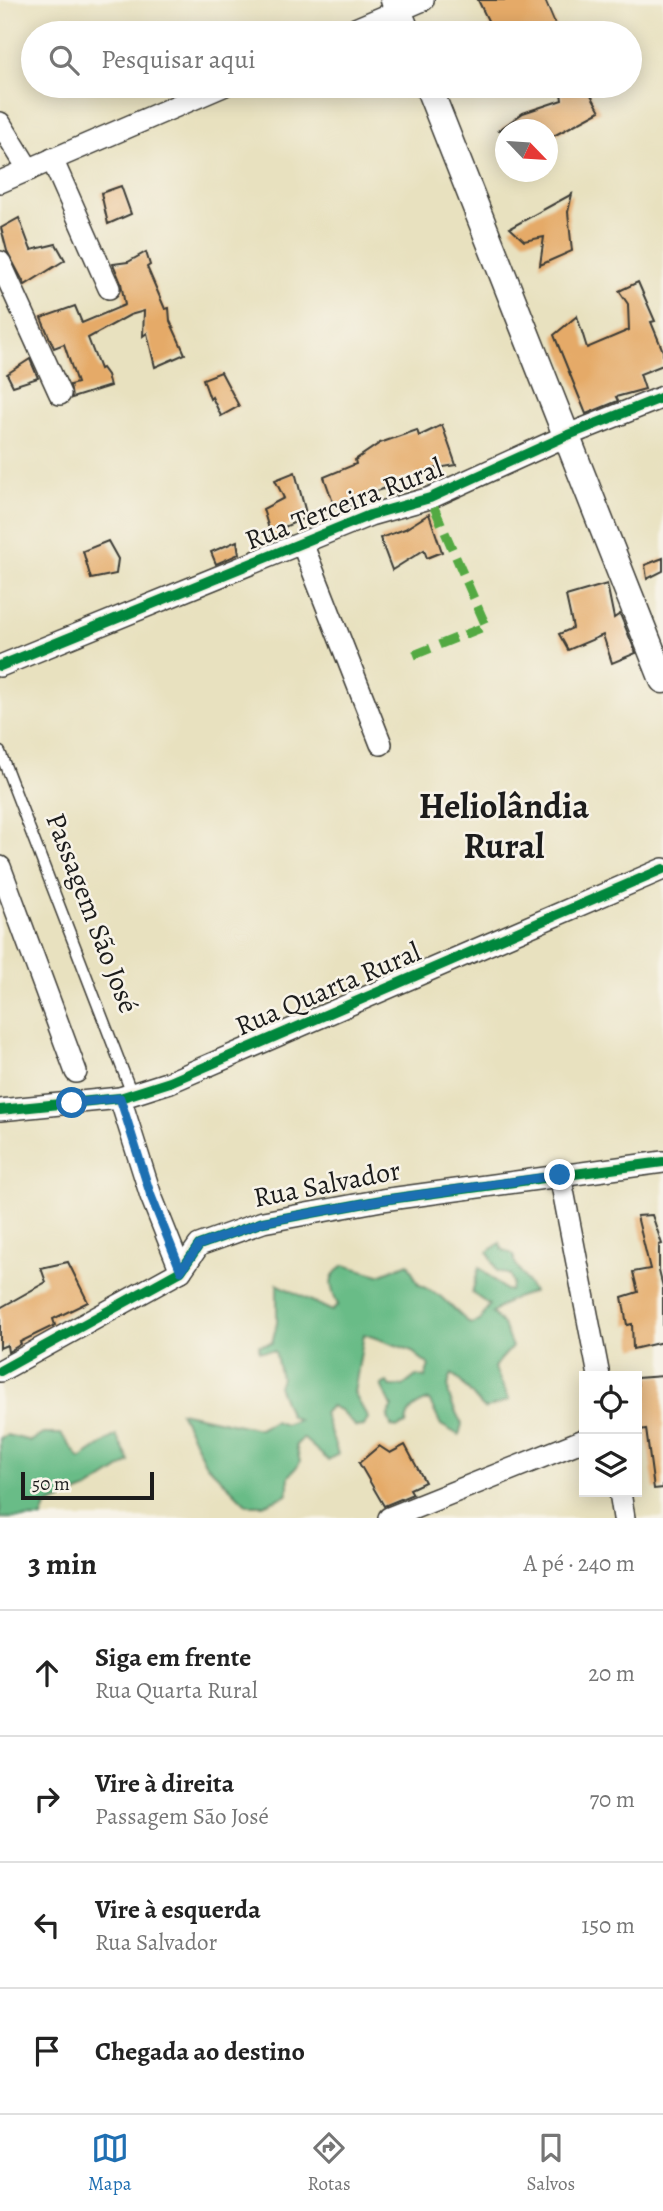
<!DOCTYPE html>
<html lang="pt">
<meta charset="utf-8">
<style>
:root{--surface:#fff;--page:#f2f2f2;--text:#222;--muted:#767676;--line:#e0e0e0;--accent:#1f6fb2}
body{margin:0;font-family:Alegreya,serif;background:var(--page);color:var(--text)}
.controls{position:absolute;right:21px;bottom:21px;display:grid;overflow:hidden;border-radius:0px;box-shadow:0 4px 18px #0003}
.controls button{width:63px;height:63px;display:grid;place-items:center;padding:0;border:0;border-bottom:2px solid var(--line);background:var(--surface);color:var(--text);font:35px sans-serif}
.compass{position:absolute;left:495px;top:119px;width:63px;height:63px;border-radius:50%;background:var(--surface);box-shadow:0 4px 18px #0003;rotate:115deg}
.scale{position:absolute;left:21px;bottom:18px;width:133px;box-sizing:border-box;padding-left:7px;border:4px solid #1c1c1c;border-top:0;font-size:19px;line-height:24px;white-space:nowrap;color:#1c1c1c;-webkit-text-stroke:5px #f7f3e8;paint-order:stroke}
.stop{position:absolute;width:21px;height:21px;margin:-16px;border:5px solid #1f6fb2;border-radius:50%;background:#fff}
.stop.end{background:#1f6fb2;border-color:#fff;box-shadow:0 2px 7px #0008}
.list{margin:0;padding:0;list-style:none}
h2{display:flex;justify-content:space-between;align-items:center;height:91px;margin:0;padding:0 28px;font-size:30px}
h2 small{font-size:23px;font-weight:400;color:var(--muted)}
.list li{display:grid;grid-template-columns:46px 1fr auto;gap:21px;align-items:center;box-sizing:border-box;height:126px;padding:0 28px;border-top:2px solid var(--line)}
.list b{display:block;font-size:26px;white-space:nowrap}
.list p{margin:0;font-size:23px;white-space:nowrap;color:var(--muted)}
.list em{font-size:23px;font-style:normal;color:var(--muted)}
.icon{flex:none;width:38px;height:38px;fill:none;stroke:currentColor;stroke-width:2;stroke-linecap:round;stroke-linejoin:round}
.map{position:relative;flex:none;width:663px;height:1518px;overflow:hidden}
.search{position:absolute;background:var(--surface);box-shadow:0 4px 18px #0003;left:21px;right:21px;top:21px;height:77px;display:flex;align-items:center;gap:18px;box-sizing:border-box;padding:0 24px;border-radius:38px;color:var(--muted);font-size:26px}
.sheet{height:595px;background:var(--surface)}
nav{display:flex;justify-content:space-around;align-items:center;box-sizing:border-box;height:98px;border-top:2px solid var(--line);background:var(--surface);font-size:19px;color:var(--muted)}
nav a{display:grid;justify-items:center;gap:4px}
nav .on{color:var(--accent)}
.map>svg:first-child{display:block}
.forest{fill:#69bc87;stroke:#426c52;stroke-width:2}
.building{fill:#e5aa68}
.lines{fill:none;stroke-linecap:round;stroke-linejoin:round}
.service-casing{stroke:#3b3a34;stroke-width:13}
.minor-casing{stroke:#3b3a34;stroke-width:24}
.tertiary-casing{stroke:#3b3a34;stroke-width:29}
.service{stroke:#fff;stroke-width:10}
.minor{stroke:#fff;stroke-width:21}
.tertiary{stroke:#fff;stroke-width:26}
.quiet{stroke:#52a943;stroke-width:9;stroke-dasharray:18 9;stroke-linecap:butt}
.cycleway-casing{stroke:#f7f3e8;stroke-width:15}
.cycleway{stroke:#00873e;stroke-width:10}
.route{stroke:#1f6fb2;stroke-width:9}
.labels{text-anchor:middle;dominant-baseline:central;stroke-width:5;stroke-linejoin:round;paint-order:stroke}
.street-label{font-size:28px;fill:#1c1c1c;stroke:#f7f3e8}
.district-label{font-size:35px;font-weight:bold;fill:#1c1c1c;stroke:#f7f3e8}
</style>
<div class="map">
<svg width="663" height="1518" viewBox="0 0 663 1518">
<rect width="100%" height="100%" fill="#f7f3e8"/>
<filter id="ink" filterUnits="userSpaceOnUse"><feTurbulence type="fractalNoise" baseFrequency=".0143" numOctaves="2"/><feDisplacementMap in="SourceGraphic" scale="14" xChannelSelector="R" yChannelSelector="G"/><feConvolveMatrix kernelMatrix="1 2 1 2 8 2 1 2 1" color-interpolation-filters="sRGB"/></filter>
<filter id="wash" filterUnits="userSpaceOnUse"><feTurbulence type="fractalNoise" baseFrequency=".00686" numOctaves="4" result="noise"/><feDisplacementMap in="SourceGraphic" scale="28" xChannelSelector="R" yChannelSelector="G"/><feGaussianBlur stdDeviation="1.57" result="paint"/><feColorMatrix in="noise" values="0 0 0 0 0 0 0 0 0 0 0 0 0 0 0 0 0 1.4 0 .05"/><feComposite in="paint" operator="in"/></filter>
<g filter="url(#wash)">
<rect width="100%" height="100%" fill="#e8e1bf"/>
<!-- forest -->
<g class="forest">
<path d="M500,1243l2,6 12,6v6l19,31 -23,8 -18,13 11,12 9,22 -18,20 15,33 -24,9c-13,-11 -19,-25 -33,-35 -10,17 2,34 10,50l-3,11 -18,-10 -12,-25c-14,5 -21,9 -23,24l-10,4 -5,-2 -3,-9 4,-10 -11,-22 6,-3 3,4h13l13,-10 9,2 4,-13 -19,-15 -46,-16 -10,59 14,25 -4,8 -8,1 -16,-17 -9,-4 -7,7 14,41 -10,6 -25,-22 -7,7 4,17 -11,15 -2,18 -24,10h-16l-42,-42 -25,-51 79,17 15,-8 11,4 13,-5 -8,-4 -12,-30 3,-8 -6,-27h-16v-6l13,-2 5,-20v-39l55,27 6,-6c-8,-18 -12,-28 6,-40l35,10 29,-12 10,21 22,12 30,28 10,-3 9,-16 -17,-12 7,-26 26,23 5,1 3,-8 -3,-8 -13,-4 -9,-19z"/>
<path d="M43,1434h18l19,25 36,-24 14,27 -42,27 -42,17 -4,12h-42v-80l7,-3 24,6z"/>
</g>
<g id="blocks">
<!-- building -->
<g class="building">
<path d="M478,0h67l14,33h-65z"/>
<path d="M574,86h12l14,25 -52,28v-9h-49l24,-17 39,-13 -1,-7z"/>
<path d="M121,186l10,28 -23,10 -7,-31z"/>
<path d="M572,194l-4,18 4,39 -32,14 4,-28 -20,4 -14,-13z"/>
<path d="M19,218l12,32 25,-6 9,16 -40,25 -18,-34 -6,-23z"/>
<path d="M146,252l4,13 -3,2 18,42 4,-1 1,13 15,33 -30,13 -8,-34 -4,3 1,-25 -14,4 -42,23 12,31 2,-1 5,7 3,11 -38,12 -2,-13 7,-2 -13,-39 -10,4 -13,-30 34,-12 7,17 43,-18 -4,-22 -8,-19 15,-2z"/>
<path d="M638,282l17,39 -4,1 12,29v14l-23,9 5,15 -29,8 2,4 -32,13 -32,-79 23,-19 10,32 42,-18 -1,-26 -9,-13z"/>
<path d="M30,359l8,19 -25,8 -6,-12z"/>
<path d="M221,372l18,34 -18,10 -9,-19 -2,2 -7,-20z"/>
<path d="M442,425l14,40 -25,4v2l-15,5v-2l-31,11 1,3 -36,12 2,6 -17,2 -11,-31 32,-13 -1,-4 25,-17 37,-13 2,6z"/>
<path d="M295,472l12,45 -25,11 2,5 -12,6 -9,-30 21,-11 -9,-18z"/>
<path d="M429,514l13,38 -15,6 -3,-8 -32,20 -12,-32 25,-9z"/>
<path d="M108,541l10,18 -2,15 -25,5 -8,-28z"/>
<path d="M237,541l2,13 -23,10 -5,-12z"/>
<path d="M663,558v13l-16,8 -2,-14z"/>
<path d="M607,584l7,34 6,-4 16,39 -24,10 -9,-28 -35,15 -9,-16 14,-6 -7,-32z"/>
<path d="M652,1215l10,29 -3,1v26l4,16v55l-30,7 -1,-25 -5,1 -5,-28 16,-5 -5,-20 17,-3 -13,-53z"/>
<path d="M68,1262l20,40 -35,17 2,6 -35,17 1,2 -13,8 -1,-7 -7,3v-40l46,-26 -5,-14z"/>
<path d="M663,1376v112l-9,1 -8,-60 -6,1 -3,-52z"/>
<path d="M405,1445l20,37 -15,7 3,5 -29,12 -25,-43 20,-17 11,7z"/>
</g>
</g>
</g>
<g filter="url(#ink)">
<use href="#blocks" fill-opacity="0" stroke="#3b3a34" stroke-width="2"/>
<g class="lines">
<defs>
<path id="service" d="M0,752l132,342"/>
<g id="minor">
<path d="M346,33l77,-33"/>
<path d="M0,123l29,47"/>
<path d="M52,159l57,129"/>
<path d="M0,182l223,-96"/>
<path d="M0,262l60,132"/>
<path d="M302,543l79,201"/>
<path d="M0,666l370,-151 60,-17 138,-63 95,-38"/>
<path d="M0,867l76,205"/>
<path d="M120,1098l31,98 30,75"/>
<path d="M0,1110l120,-12 50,-16 493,-213"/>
<path d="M560,1175l39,201"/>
<path d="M0,1371l181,-100 18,-26 64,-23 119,-22 281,-38"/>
<path d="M620,1492l4,26"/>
<path d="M389,1518l195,-78"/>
</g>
<g id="tertiary">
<path d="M394,0l13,33"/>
<path d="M428,86l235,594"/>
</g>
</defs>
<!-- service casing -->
<use href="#service" class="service-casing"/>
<!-- minor casing -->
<use href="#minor" class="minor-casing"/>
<!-- tertiary casing -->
<use href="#tertiary" class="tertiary-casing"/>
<!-- service -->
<use href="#service" class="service"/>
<!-- minor -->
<use href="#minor" class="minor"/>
<!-- tertiary -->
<use href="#tertiary" class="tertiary"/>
<!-- quiet -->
<path class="quiet" d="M414,655l72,-29 -56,-128"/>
<defs>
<g id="cycleway">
<path d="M0,666l370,-151 60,-17 138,-63 95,-38"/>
<path d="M0,1110l120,-12 50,-16 493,-213"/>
<path d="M0,1371l181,-100 18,-26 64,-23 119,-22 281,-38"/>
</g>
</defs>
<!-- cycleway casing -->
<use href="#cycleway" class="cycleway-casing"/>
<!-- cycleway -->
<use href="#cycleway" class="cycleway"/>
</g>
</g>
<g class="lines" filter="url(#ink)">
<!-- route -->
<path class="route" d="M72,1103l48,-5 31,98 30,75 18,-26 64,-23 119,-22 178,-25"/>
</g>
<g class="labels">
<!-- street labels -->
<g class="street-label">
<text transform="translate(344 504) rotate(-21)">Rua Terceira Rural</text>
<text transform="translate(92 913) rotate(69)">Passagem São José</text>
<text transform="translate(328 989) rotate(-23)">Rua Quarta Rural</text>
<text transform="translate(327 1184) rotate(-11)">Rua Salvador</text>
</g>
<!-- district labels -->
<g class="district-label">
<text x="504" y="806">Heliolândia<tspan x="504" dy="40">Rural</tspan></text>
</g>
</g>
</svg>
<div class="controls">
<button><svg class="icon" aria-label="locate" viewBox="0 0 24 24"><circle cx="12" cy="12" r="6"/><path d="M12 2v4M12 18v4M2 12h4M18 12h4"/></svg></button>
<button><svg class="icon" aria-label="layers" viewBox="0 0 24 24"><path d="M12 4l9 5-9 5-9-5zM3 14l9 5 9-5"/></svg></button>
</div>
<svg class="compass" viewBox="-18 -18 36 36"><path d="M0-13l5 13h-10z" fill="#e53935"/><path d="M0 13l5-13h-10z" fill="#767676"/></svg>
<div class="scale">50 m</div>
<div class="stop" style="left:72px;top:1103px"></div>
<div class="stop end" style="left:560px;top:1175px"></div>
<div class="search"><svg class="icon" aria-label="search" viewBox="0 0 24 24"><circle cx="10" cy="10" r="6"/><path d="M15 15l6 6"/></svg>Pesquisar aqui</div>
</div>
<section class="sheet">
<h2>3 min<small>A pé · 240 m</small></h2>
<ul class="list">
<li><svg class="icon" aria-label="ahead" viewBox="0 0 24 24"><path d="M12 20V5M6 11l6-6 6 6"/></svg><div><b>Siga em frente</b><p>Rua Quarta Rural</p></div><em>20 m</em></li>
<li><svg class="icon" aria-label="right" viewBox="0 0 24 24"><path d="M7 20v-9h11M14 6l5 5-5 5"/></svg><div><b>Vire à direita</b><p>Passagem São José</p></div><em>70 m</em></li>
<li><svg class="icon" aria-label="left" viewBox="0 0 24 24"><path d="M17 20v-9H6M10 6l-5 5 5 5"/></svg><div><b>Vire à esquerda</b><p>Rua Salvador</p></div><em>150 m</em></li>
<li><svg class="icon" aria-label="arrive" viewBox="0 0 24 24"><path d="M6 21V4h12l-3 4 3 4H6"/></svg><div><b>Chegada ao destino</b></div></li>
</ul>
</section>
<nav>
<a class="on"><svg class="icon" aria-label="map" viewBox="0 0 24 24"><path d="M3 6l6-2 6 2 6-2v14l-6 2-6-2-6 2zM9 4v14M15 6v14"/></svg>Mapa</a>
<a><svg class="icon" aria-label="directions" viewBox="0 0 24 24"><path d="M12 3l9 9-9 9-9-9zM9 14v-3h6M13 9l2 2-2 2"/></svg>Rotas</a>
<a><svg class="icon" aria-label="saved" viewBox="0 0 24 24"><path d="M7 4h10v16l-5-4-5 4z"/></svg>Salvos</a>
</nav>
